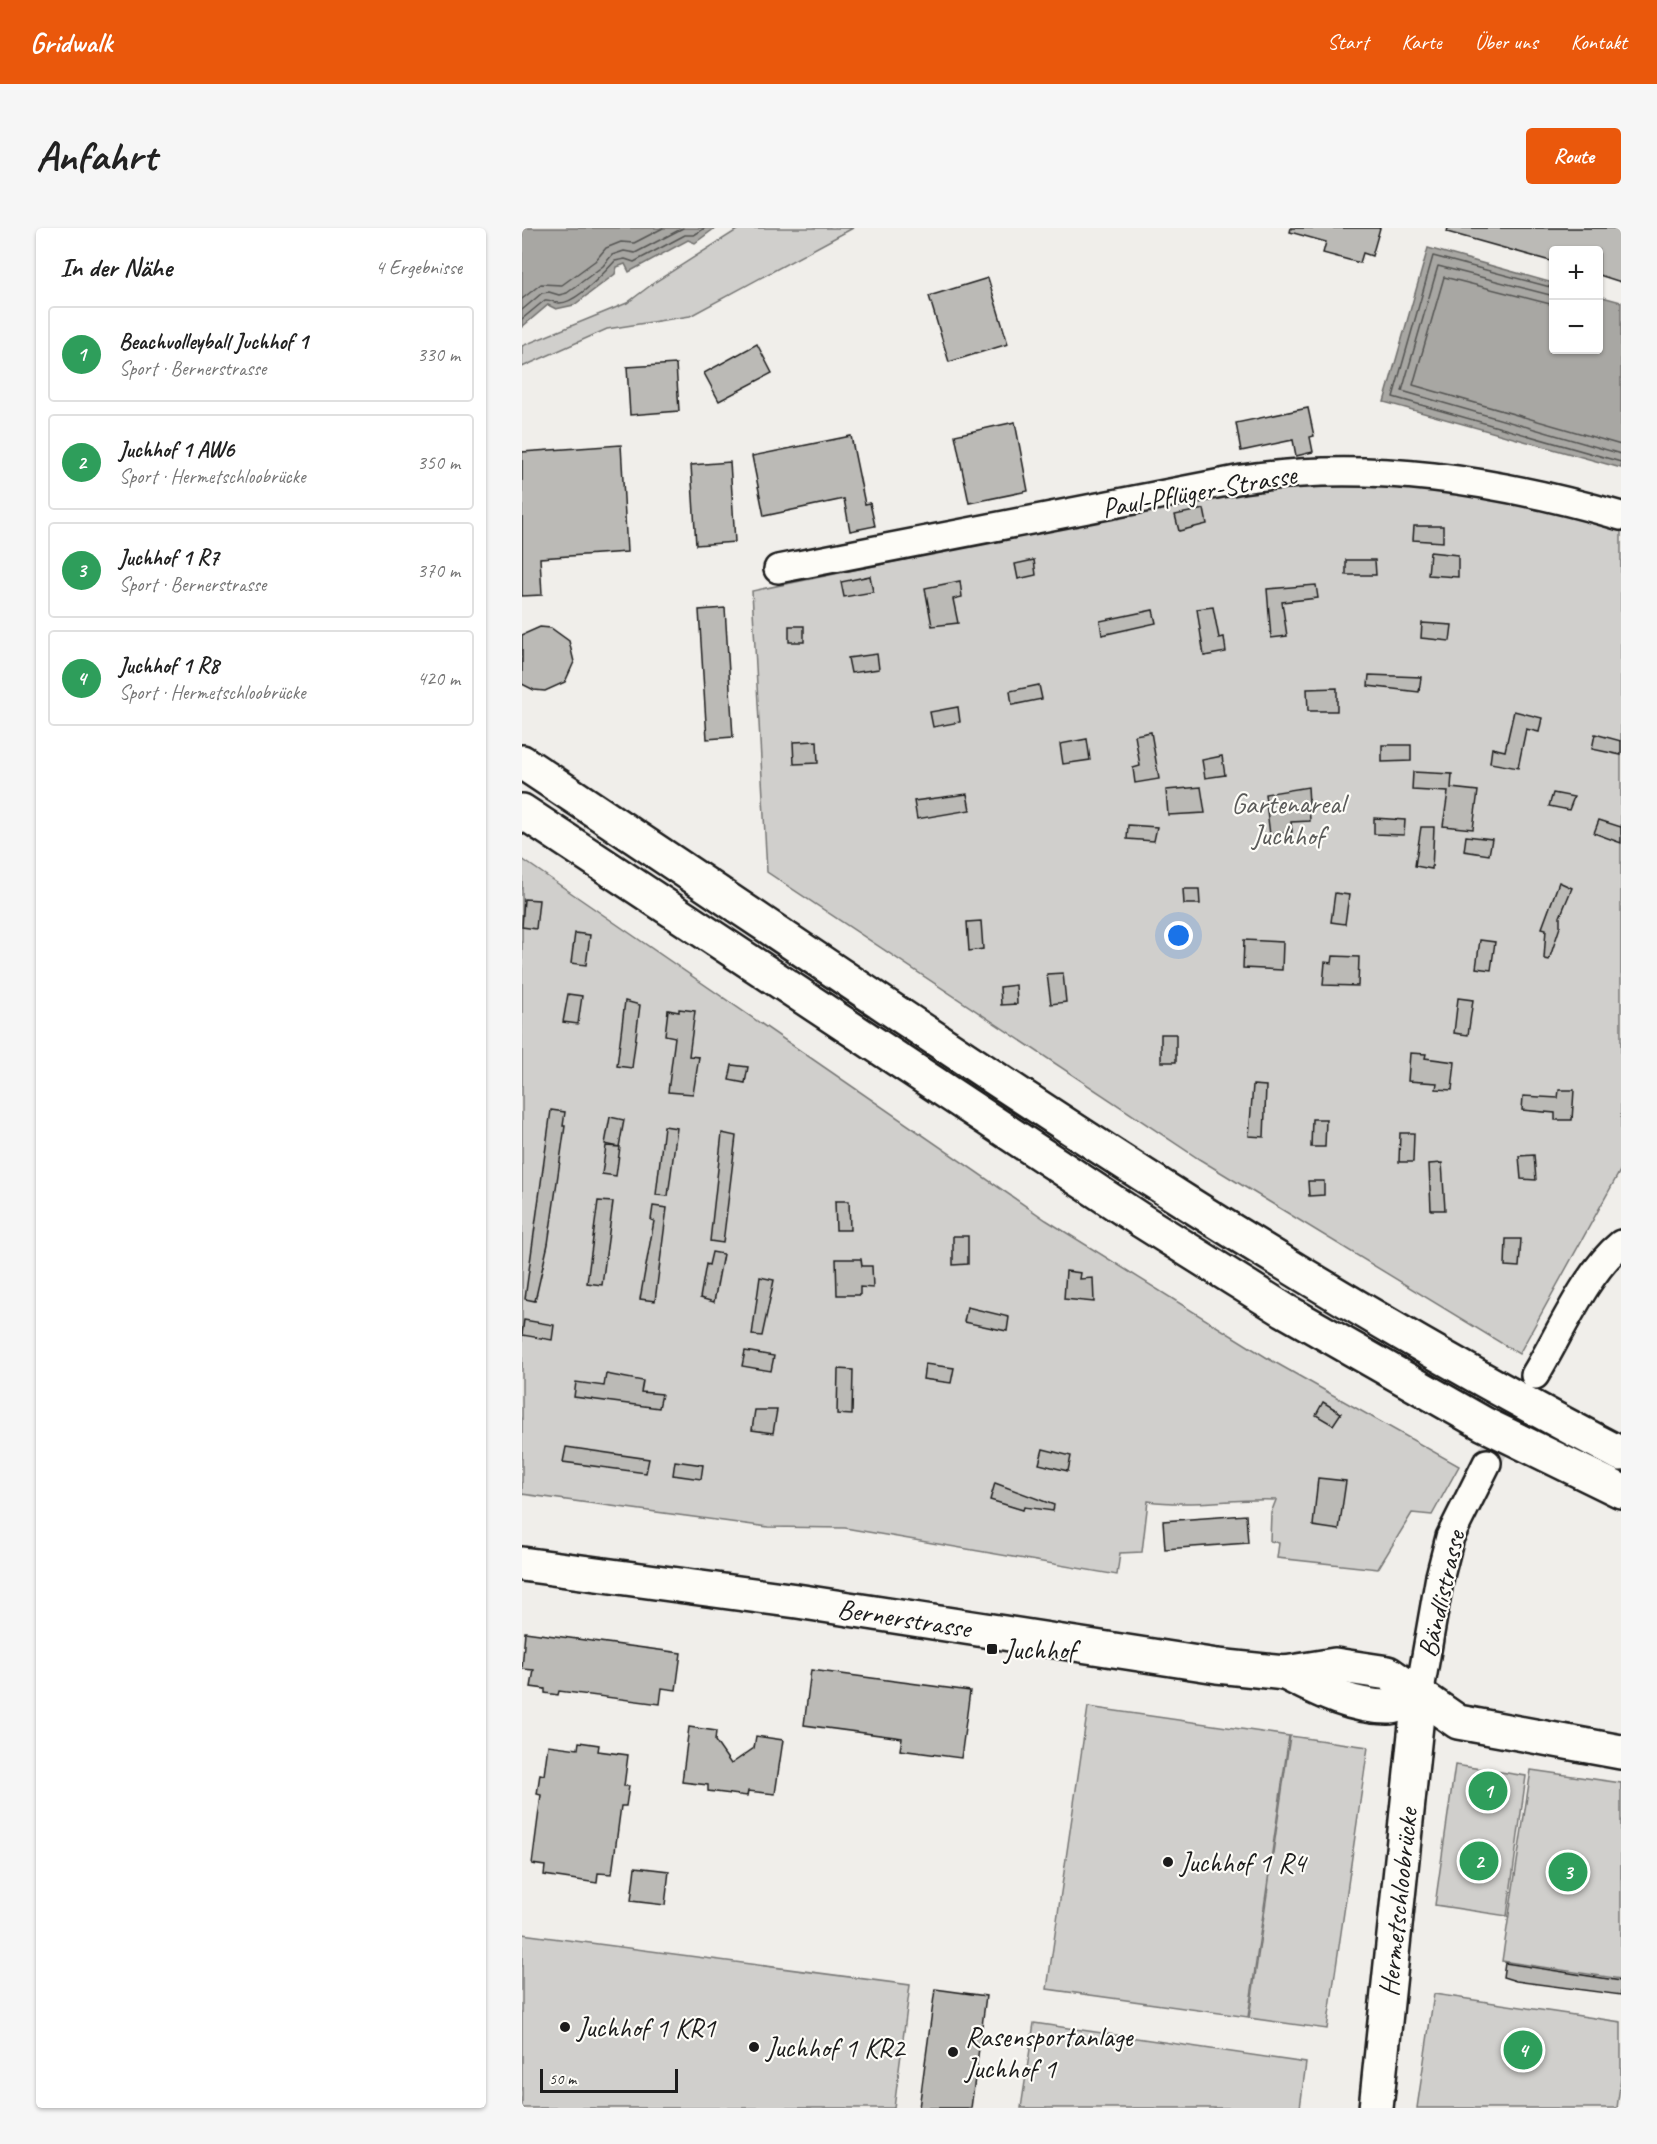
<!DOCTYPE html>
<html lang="de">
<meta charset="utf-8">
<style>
:root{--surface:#fff;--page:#f6f6f6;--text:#222;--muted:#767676;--line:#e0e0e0;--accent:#ea580c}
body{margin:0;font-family:Caveat,sans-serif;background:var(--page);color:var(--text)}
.controls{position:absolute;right:18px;top:18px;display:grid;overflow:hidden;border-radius:6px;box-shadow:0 2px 4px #0004}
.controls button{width:54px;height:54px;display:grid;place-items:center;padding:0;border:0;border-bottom:2px solid var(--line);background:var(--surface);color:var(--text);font:30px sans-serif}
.scale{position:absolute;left:18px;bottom:15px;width:138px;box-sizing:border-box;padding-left:6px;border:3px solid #1c1c1c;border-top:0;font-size:16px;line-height:21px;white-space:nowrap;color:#1c1c1c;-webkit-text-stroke:4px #fdfcf7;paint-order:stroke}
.you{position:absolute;left:657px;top:708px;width:21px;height:21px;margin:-15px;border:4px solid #fff;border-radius:50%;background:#1a73e8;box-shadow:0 0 0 9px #1a73e833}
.badge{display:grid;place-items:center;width:39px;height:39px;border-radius:50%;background:var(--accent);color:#fff;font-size:20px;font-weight:700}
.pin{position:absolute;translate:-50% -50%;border:3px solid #fff;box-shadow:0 2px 6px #0006}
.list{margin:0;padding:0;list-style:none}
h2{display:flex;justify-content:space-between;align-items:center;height:78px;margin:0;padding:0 24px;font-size:26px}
h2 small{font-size:20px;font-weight:400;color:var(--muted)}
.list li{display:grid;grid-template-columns:39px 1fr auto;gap:18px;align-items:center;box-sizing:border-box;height:96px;margin:0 12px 12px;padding:0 12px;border:2px solid var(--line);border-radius:6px}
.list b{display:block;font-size:22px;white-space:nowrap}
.list p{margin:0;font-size:20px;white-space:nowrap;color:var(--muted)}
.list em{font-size:20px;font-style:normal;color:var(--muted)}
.map{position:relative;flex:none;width:1099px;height:1880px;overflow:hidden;border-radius:6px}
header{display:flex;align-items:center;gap:36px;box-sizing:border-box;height:84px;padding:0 30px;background:var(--accent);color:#fff}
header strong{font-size:28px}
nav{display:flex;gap:33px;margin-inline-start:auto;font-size:21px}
.intro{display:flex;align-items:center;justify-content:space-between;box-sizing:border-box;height:144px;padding:0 36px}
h1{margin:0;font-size:42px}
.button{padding:15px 27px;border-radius:6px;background:var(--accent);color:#fff;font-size:21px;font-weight:700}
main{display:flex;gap:36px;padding:0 36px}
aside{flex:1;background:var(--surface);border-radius:6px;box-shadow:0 2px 4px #0004}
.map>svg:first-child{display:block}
.green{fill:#d0cfcc;stroke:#767674;stroke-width:1.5}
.water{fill:#a8a7a3;stroke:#706f6d;stroke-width:1.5}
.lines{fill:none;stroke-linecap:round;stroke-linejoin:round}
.shore{stroke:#545452;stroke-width:1.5}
.building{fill:#bbbab6;stroke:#1c1c1c;stroke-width:1.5}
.minor-tunnel{stroke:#d0cecb;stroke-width:27;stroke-dasharray:27 14;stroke-linecap:butt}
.minor-casing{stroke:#1c1c1c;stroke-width:32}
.major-casing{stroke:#1c1c1c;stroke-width:38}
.highway-casing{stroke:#1c1c1c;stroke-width:38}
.minor{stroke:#fdfcf7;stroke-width:27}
.major{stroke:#fdfcf7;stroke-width:33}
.highway{stroke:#fdfcf7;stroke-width:33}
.poi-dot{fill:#1c1c1c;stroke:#fdfcf7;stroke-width:2}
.labels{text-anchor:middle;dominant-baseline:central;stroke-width:4.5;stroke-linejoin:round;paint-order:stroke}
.street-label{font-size:28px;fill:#1c1c1c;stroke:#fdfcf7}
.park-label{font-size:28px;fill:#5b5b5a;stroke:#fdfcf7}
.poi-label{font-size:28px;fill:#1c1c1c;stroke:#fdfcf7;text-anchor:start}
</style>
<header>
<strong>Gridwalk</strong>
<nav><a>Start</a><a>Karte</a><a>Über uns</a><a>Kontakt</a></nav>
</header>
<div class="intro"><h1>Anfahrt</h1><a class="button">Route</a></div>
<main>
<aside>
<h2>In der Nähe<small>4 Ergebnisse</small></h2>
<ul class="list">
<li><span class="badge" style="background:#2e9e5b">1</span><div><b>Beachvolleyball Juchhof 1</b><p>Sport · Bernerstrasse</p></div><em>330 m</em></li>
<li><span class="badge" style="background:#2e9e5b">2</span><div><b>Juchhof 1 AW6</b><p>Sport · Hermetschloobrücke</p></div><em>350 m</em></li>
<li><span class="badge" style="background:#2e9e5b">3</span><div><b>Juchhof 1 R7</b><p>Sport · Bernerstrasse</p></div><em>370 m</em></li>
<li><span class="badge" style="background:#2e9e5b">4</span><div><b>Juchhof 1 R8</b><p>Sport · Hermetschloobrücke</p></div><em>420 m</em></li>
</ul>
</aside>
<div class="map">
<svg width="1099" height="1880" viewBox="0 0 1099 1880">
<rect width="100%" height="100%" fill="#f0eeea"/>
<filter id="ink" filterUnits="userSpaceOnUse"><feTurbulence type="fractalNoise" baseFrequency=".0167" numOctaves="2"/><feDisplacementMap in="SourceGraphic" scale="12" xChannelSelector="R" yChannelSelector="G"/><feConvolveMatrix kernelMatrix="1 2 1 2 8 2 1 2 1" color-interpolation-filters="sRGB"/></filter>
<g filter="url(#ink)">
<!-- green -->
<g class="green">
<path d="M218,0h113l-163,88 -83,13 -85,38v-21l105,-43 28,-21z"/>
<path d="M817,253l111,9 171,36v643l-102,185 -320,-195 -432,-287 -15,-281 481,-99z"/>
<path d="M0,631l524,361 223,139 190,107 -27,49 -20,-2 -34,56 -101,-11 2,-15 -9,-2 1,-28 5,-13c-43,-2 -85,7 -128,1l-6,51 -22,1 -3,22 -272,-47 -77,-1 -246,-33z"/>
<path d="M566,1479l201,29 -41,281 -201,-28z"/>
<path d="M768,1508l78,11 -41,282 -78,-11z"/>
<path d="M933,1537l71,11 -19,140 -72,-11z"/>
<path d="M1009,1542l90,13v196l-119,-18z"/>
<path d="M0,1706l388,51 -16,123h-372z"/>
<path d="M912,1766l187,28v56l-4,30h-200z"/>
<path d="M512,1795l272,40 -6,45h-279z"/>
</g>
<!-- water -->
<g class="water">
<path d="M0,0h193l-20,15 -7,-3 -59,32 -4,-8 -8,3 -2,7 -41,31 -18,4 -8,-4 -26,22z"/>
<path d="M906,20l125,35 1,67h44l1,-54 22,6v166l-237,-66z"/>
</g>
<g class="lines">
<!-- shore -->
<g class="shore">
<path d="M1032,60l-121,-32 -40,141 228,65"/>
<path d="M1032,68l-116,-30 -36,125 219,63"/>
<path d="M0,71l19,-15 21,1 33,-24 11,-13 15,-6 13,1 29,-15"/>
<path d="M1032,77l-110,-28 -31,108 208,60"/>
<path d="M0,82l20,-17 7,-1 10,3 8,-2 36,-27 9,-11 12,-4 11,2 48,-25"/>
<path d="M0,91l23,-19c6,-1 8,3 14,3 16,1 46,-31 56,-42l10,-2 9,3 51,-27h9l11,-7"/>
</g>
</g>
<!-- building -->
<g class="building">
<path d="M769,0h89l-8,28 -9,-3 -3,10 -37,-10 3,-11 -36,-10z"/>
<path d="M926,0h173v54l-22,-7v-25h-45v12l-107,-30z"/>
<path d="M466,50l20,66 -59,18 -20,-66z"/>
<path d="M235,116l15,29 -53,28 -15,-28z"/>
<path d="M154,136l3,47 -49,4 -3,-48z"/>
<path d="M786,180l6,28 -4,1 3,15 -17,4 -3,-16 -52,11 -5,-28z"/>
<path d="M493,194l13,69 -59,12 -14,-68z"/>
<path d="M329,208l14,68 5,-1 5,23 -25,5 -6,-32 -80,17 -12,-60z"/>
<path d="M99,217l6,107 -87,6 2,37 -20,1v-144z"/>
<path d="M208,234l5,80 -39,3 -5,-80z"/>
<path d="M682,281l3,15 -28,7 -4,-16z"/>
<path d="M892,298h29v16l-30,-2z"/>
<path d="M908,324l28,3v22l-30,-2z"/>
<path d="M512,332l2,15 -18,4 -3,-15z"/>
<path d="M824,332h29l1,15h-30z"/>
<path d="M348,348l3,16 -29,5 -3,-15z"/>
<path d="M438,353l2,16 -9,2 5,24 -26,3 -7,-38z"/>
<path d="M794,357l2,13 -36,4 5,34 -16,2 -4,-49z"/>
<path d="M691,379l6,31 5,-1 2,15 -22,4 -7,-47z"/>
<path d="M203,380l8,129 -26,2 -8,-129z"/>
<path d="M631,382l3,13 -54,12 -2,-14z"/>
<path d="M900,395l30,2 -2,16 -29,-3z"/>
<rect x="267" y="398" width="15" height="16"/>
<path d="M18,399l11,1 18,13 5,21 -9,20 -20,9 -11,-1 -12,-6v-49z"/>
<path d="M355,426l2,15 -28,4 -3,-15z"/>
<path d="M847,447l52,2 -2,15 -51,-6z"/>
<path d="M517,457l3,14 -30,6 -2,-14z"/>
<path d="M815,460v23h-29l-1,-22z"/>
<path d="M436,479l2,15 -27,5 -3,-15z"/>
<path d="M992,483l28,7 -3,14 -13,-3 -8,39 -28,-5 2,-15 13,3z"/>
<path d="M629,504l8,47 -24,4 -2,-15 7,-2 -5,-31z"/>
<path d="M1073,506l26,7v14l-29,-6z"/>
<path d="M565,511l3,21 -27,4 -3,-20z"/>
<path d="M295,513l1,22 -24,1 -1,-22z"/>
<path d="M860,517h29v16l-29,1z"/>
<path d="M700,528l3,19 -20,3 -3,-18z"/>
<path d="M891,544l39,2 -1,14 27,3 -5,38 -30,-3 5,-34 -36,-2z"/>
<path d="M679,559l4,26 -37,2 -2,-25z"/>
<path d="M786,559l2,34 -19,1 1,10 -22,3 -5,-41z"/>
<path d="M1031,565l21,4 -5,13 -20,-4z"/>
<path d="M445,566l3,16 -53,9 -3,-18z"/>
<path d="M852,590l31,2 -1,15 -30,-1z"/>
<path d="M1077,592l22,7v16l-27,-10z"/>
<path d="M606,597l29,2 -3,14 -27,-2z"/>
<path d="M899,599h13l-2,42 -17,-3z"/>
<path d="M944,608l26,3 -3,16 -25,-4z"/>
<path d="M1037,654l13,6 -12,29v10l-11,33 -5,-1 2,-30 -4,-1z"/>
<path d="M661,661h16l1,15h-16z"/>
<path d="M813,665l14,2 -4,29 -14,-2z"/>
<path d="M2,671l15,1 -3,29 -14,-2z"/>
<path d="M459,693l2,28 -14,2 -2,-29z"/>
<path d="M53,705l15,2 -4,30 -15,-2z"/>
<path d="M722,712l39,2 -1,28 -39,-2z"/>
<path d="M958,712l15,2 -4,28 -15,-2z"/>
<path d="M811,728l26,1 -1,29 -35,-1 2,-23 7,1z"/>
<path d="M541,745l3,29 -15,2 -4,-30z"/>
<path d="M494,757l1,19 -16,1 -1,-18z"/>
<path d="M46,766l14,2 -4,28 -15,-2z"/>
<path d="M936,770l15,2 -5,35 -14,-2z"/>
<path d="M103,773l15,4 -8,63 -15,-2z"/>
<path d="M157,781l16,2 -6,45 10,1 -6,37 -25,-2 7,-55 -10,-2 3,-25 11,2z"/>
<rect x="639" y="806" width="15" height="28"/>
<path d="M888,825l16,1 -1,4 30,4 -3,28 -16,-1 1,-6 -29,-2z"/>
<path d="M210,837l16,2 -3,16 -16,-3z"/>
<path d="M731,857l13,1 -2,51 -15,-1z"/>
<path d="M1037,862h15l-2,30h-17v-7l-33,-3 1,-14 35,2z"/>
<path d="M29,882l14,2 -2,14h2l-17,118 -13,57 -10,-2z"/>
<path d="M88,889l14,3 -5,27 -14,-3z"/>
<path d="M790,891h14l-1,28h-14z"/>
<path d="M142,898l13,2 -9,68 -12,-1z"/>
<path d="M200,905l14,3 -13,107 -13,-2z"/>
<path d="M878,905h14l-1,29h-14z"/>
<path d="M84,918l14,1 -4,29 -14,-2z"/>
<path d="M1012,927l2,25 -15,-1 -2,-23z"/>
<path d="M920,935l3,47h-14l-2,-46z"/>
<path d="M786,953h16v14l-15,1z"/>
<path d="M76,973l15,1 -11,83 -15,-2z"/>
<path d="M313,973h14l1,29h-14z"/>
<path d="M131,978l14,2 -12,93 -15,-2 14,-78 -3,-1z"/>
<path d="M431,1008h15v28l-15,1z"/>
<path d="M984,1011h15l-2,28 -14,-1z"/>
<path d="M190,1024l11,2 -9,48 -14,-4 6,-34 3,1z"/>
<path d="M314,1031h25l1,7h10l1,22 -13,-1v8h-23z"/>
<path d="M544,1043l15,2 -1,6 13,-1 1,24 -30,-3z"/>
<path d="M238,1049l14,3 -12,56 -10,-1z"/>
<path d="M445,1079l42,10 -2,14 -43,-9z"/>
<path d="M2,1092l30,5 -2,15 -30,-5z"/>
<path d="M223,1123l29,5 -3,15 -29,-5z"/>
<path d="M403,1136l29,4 -3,15 -28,-4z"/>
<path d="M316,1141l15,1 -1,45 -15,-1z"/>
<path d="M84,1146l37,7 -2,11 21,2 -3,14 -85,-11 2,-15 28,4z"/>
<path d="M801,1174l18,11 -8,12 -17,-10z"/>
<path d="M233,1182h22l-4,23 -21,-3z"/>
<path d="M44,1219l83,12 -3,14 -83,-11z"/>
<path d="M521,1221l28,7 -3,15 -29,-7z"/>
<path d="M153,1233l28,4 -2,14 -28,-4z"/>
<path d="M796,1250l28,3 -7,49 -26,-4z"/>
<path d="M473,1255l59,22 -1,6 -29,-4 -1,3 -33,-10z"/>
<path d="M724,1287l2,28 -83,6 -2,-28z"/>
<path d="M3,1404l156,21 -5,37 -14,-2 -2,16 -101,-13 -1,4 -13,-2v-4l-14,-2 3,-17 -12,-1z"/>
<path d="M289,1442l159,21 -9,67 -61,-8 2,-12 -98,-13z"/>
<path d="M167,1499l27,4 -1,10 16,23 23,-16 2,-12 27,4 -8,54 -27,-3 -1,5 -39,-5v-6l-26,-3z"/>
<path d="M57,1514l20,3 -1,6 30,4 -4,31h5l-3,20h-5l-9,68 -14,-1 -1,10 -53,-8 1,-9 -13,-2 9,-69 -4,-1 3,-20 4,1 4,-30 30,4z"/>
<path d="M113,1639l34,4 -4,34 -34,-4z"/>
<path d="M983,1735l116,18v14l-105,-14 -13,-4z"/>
<path d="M413,1761l51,7 -15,112h-52z"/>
</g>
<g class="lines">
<!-- minor-tunnel -->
<path class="minor-tunnel" d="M965,1235l44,-81"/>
<defs>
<g id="minor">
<path d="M256,341l464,-90c129,-19 254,1 379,37"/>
<path d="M1013,1147c24,-39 51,-103 86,-131"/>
<path d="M897,1468l21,-120 10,-39 37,-74"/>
</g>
<g id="major">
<path id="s1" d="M0,1336l275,37 420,65 68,7 50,-8 53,8 70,49 163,30"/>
<path d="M763,1445c32,16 65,34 103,34 9,0 22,-7 31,-11"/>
<path id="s2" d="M854,1880l43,-412"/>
</g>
<g id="highway">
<path d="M0,534c361,238 714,493 1099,692"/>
<path d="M0,583l620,410 142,89 200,114 137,67"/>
</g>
</defs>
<!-- minor casing -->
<use href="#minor" class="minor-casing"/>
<!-- major casing -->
<use href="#major" class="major-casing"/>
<!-- highway casing -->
<use href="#highway" class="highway-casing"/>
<!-- minor -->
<use href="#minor" class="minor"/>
<!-- major -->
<use href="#major" class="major"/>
<!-- highway -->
<use href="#highway" class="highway"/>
</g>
</g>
<!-- markers -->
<g class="poi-dot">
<rect x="464" y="1415" width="12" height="12" rx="3"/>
<circle cx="646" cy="1634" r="6"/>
<circle cx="43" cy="1799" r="6"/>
<circle cx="232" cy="1819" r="6"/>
<circle cx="431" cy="1824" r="6"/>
</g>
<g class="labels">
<!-- street labels -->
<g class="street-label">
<text transform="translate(677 263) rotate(-10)">Paul-Pflüger-Strasse</text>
<text transform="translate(919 1366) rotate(-77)">Bändlistrasse</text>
<text stroke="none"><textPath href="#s1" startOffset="386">Bernerstrasse</textPath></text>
<text stroke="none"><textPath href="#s2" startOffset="207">Hermetschloobrücke</textPath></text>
</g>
<!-- park labels -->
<g class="park-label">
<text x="766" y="575">Gartenareal<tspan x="766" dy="32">Juchhof</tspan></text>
</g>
<!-- poi labels -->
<g class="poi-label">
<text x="482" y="1421">Juchhof</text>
<text x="658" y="1634">Juchhof 1 R4</text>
<text x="55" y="1799">Juchhof 1 KR1</text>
<text x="443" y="1808">Rasensportanlage<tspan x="443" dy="32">Juchhof 1</tspan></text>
<text x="244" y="1819">Juchhof 1 KR2</text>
</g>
</g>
</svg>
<div class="controls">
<button>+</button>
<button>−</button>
</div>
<div class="scale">50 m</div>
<div class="you"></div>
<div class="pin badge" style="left:966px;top:1563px;background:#2e9e5b">1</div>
<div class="pin badge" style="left:957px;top:1633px;background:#2e9e5b">2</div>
<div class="pin badge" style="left:1046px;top:1644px;background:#2e9e5b">3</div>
<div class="pin badge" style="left:1001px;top:1822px;background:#2e9e5b">4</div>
</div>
</main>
